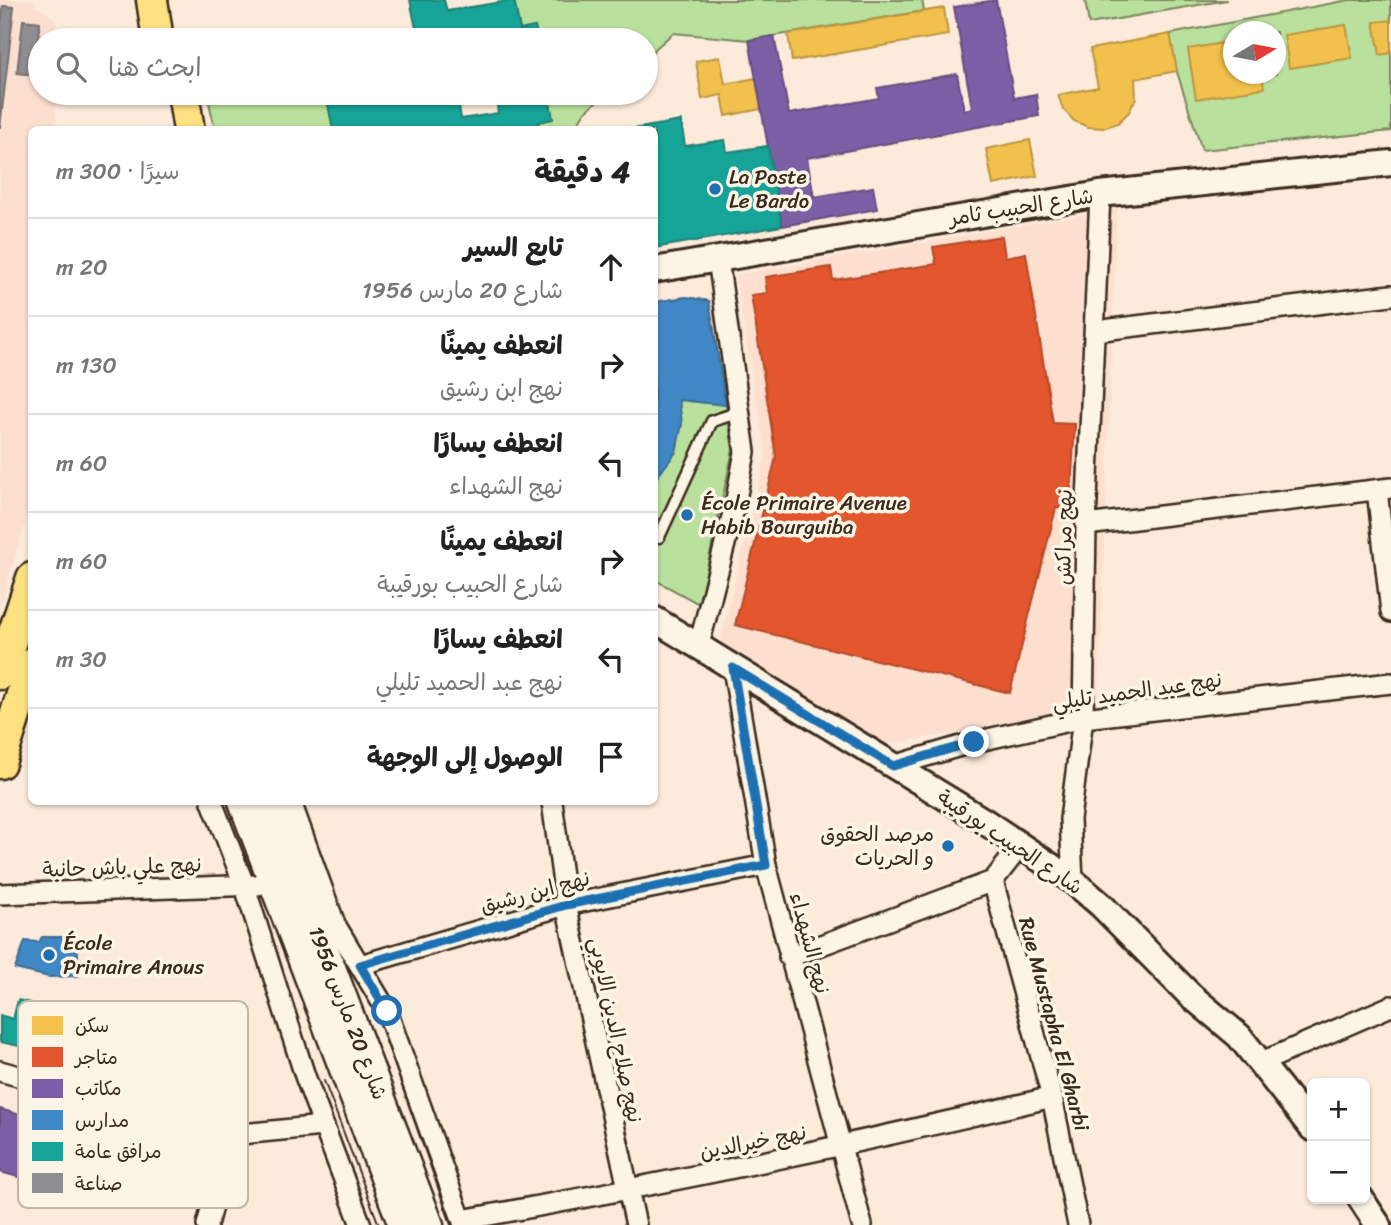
<!DOCTYPE html>
<html lang="ar">
<meta charset="utf-8">
<style>
:root{--surface:#fff;--page:#f6f6f6;--text:#222;--muted:#767676;--line:#e0e0e0}
body{margin:0;font-family:Sriracha,"Playpen Sans Arabic",sans-serif;background:var(--page);color:var(--text);direction:rtl}
.controls{position:absolute;right:21px;bottom:21px;display:grid;overflow:hidden;border-radius:10px;box-shadow:0 2px 5px #0004}
.controls button{width:63px;height:63px;display:grid;place-items:center;padding:0;border:0;border-bottom:2px solid var(--line);background:var(--surface);color:var(--text);font:35px sans-serif}
.compass{position:absolute;left:1223px;top:21px;width:63px;height:63px;border-radius:50%;background:var(--surface);box-shadow:0 2px 5px #0004;rotate:80deg}
.stop{position:absolute;width:21px;height:21px;margin:-16px;border:5px solid #1f6fb2;border-radius:50%;background:#fff}
.stop.end{background:#1f6fb2;border-color:#fff;box-shadow:0 2px 7px #0008}
.list{margin:0;padding:0;list-style:none}
h2{display:flex;justify-content:space-between;align-items:center;height:91px;margin:0;padding:0 28px;font-size:30px}
h2 small{font-size:23px;font-weight:400;color:var(--muted)}
.list li{display:grid;grid-template-columns:46px 1fr auto;gap:21px;align-items:center;box-sizing:border-box;height:98px;padding:0 28px;border-top:2px solid var(--line)}
.list b{display:block;font-size:26px;white-space:nowrap}
.list p{margin:0;font-size:23px;white-space:nowrap;color:var(--muted)}
.list em{font-size:23px;font-style:normal;color:var(--muted)}
.icon{flex:none;width:38px;height:38px;fill:none;stroke:currentColor;stroke-width:2;stroke-linecap:round;stroke-linejoin:round}
.map{position:relative;flex:none;width:1391px;height:1225px;overflow:hidden;direction:ltr}
.search{position:absolute;background:var(--surface);box-shadow:0 2px 5px #0004;left:28px;top:28px;width:630px;height:77px;display:flex;align-items:center;gap:18px;box-sizing:border-box;padding:0 24px;border-radius:38px;color:var(--muted);font-size:26px}
.panel{position:absolute;background:var(--surface);box-shadow:0 2px 5px #0004;left:28px;top:126px;width:630px;height:679px;border-radius:10px;direction:rtl}
.map>svg:first-child{display:block}
.built{fill:#fcdfcf}
.green{fill:#b9e09c;stroke:#7a855d;stroke-width:2;fill-rule:evenodd}
.homes{fill:#f2c14e;stroke:#bb9440;stroke-width:2}
.shops{fill:#e4572e;stroke:#b14a29;stroke-width:2}
.offices{fill:#7b5ea7;stroke:#684e7e;stroke-width:2}
.schools{fill:#3f88c5;stroke:#3e6c93;stroke-width:2}
.public{fill:#17a398;stroke:#227f73;stroke-width:2}
.industry{fill:#8d8d92;stroke:#746f6f;stroke-width:2}
.lines{fill:none;stroke-linecap:round;stroke-linejoin:round}
.service-casing{stroke:#3b2a1e;stroke-width:15}
.minor-casing{stroke:#3b2a1e;stroke-width:24}
.tertiary-casing{stroke:#3b2a1e;stroke-width:30}
.secondary-casing{stroke:#3b2a1e;stroke-width:33}
.primary-casing{stroke:#3b2a1e;stroke-width:35}
.service{stroke:#fcf5e5;stroke-width:10}
.minor{stroke:#fcf5e5;stroke-width:19}
.tertiary{stroke:#fcf5e5;stroke-width:24}
.secondary{stroke:#fcf5e5;stroke-width:28}
.primary{stroke:#fde080;stroke-width:30}
.tram{stroke:#3b2a1e;stroke-width:2}
.route{stroke:#1f6fb2;stroke-width:9}
.poi-dot{fill:#1f6fb2;stroke:#fcf5e5;stroke-width:2.5}
.labels{text-anchor:middle;dominant-baseline:central;stroke-width:7;stroke-linejoin:round;paint-order:stroke}
.poi-label{font-size:21px;fill:#3b2a1e;stroke:#fcf5e5;text-anchor:start}
.street-label{font-size:21px;fill:#3b2a1e;stroke:#fcf5e5}
.key{fill:#fcf5e5;stroke:#c2b8a9;stroke-width:2}
.key-label{font-size:19px;fill:#3b2a1e}
</style>
<div class="map">
<svg width="1391" height="1225" viewBox="0 0 1391 1225">
<rect width="100%" height="100%" fill="#fcebdb"/>
<filter id="ink" filterUnits="userSpaceOnUse"><feTurbulence type="fractalNoise" baseFrequency=".0143" numOctaves="2"/><feDisplacementMap in="SourceGraphic" scale="14" xChannelSelector="R" yChannelSelector="G"/><feConvolveMatrix kernelMatrix="1 2 1 2 8 2 1 2 1" color-interpolation-filters="sRGB"/></filter>
<g filter="url(#ink)">
<!-- built -->
<g class="built">
<path d="M0,0h35v5l20,14 1,21h-16v53h16v36l-24,1 -1,374 -31,103z"/>
<path d="M1117,209l-19,502 -212,33 -166,-102 46,-187 -31,-180z"/>
</g>
<!-- green -->
<g class="green">
<path d="M514,0h408l2,11 -175,29 -76,-7 -27,24v-17h-108l-3,-13 -15,3z"/>
<path d="M1085,0h142l-138,24z"/>
<path d="M1349,0h42v131l-189,19 -25,-78 -7,-38zM1234,32h42v42h-42z"/>
<path d="M207,93h119l7,36h-118z"/>
<path d="M548,93h58l-21,19 -11,17h-35l-1,-7 15,-3z"/>
<path d="M686,297l23,4 24,149 -34,154 -44,-24v-278z"/>
</g>
<!-- homes -->
<g class="homes">
<path d="M944,8l4,27 -156,26 -4,-27z"/>
<path d="M1391,20v33l-11,2 -6,-33z"/>
<path d="M1346,25l6,33 -63,10 -5,-33z"/>
<path d="M1170,34l7,37 -42,8 1,19 -7,14 -11,11 -15,5 -15,-1 -14,-6 -11,-12 -5,-14 40,-8 -8,-38z"/>
<path d="M1234,41v33h28l2,14 -68,11 -8,-50z"/>
<path d="M720,57l5,27 31,-6 5,31 -35,7 -4,-21 -20,4 -6,-38z"/>
<path d="M1030,140l7,36 -44,9 -7,-36z"/>
</g>
<!-- shops -->
<path class="shops" d="M1002,236l3,21 21,-4 27,170 22,1 -5,85 -14,-1 -46,185 -275,-68 41,-168 -25,-162 16,-2 -2,-16 66,-10 2,13 103,-16 -3,-17z"/>
<!-- offices -->
<g class="offices">
<path d="M996,0l18,98 22,-4 3,22 -232,42 7,39 59,-10 4,22 -95,17 -33,-186 25,-4 15,78 90,-16 -2,-10 80,-14 7,36 8,-2 -18,-101z"/>
<path d="M0,1109l34,10 -12,59 -22,-6z"/>
</g>
<!-- schools -->
<g class="schools">
<path d="M686,297l23,4 17,104 -47,-5 3,24 -6,28 -22,29v-179z"/>
<path d="M42,937h35l2,39 -30,1 -34,-8 10,-28 14,1z"/>
</g>
<!-- public -->
<g class="public">
<path d="M410,0h34l3,11 67,-11 6,30 15,-3 3,13h-133l13,-2z"/>
<path d="M326,93h151v3l-19,3 3,20 37,-6 -3,-20h53l5,26 -15,3 1,8h-206z"/>
<path d="M681,121l4,25 40,-6 2,12 41,-6 14,80 -128,22v-118h-27z"/>
<path d="M18,1000l26,7 -7,14 38,9 -7,26 -68,-14v-27l13,4z"/>
</g>
<!-- industry -->
<g class="industry">
<path d="M3,6l11,1 -14,121v-94z"/>
<path d="M23,20l17,2 -6,53 -17,-2z"/>
</g>
<g class="lines">
<defs>
<path id="service" d="M659,537l53,-116 28,-9"/>
<g id="minor">
<path d="M1095,331l296,-36"/>
<path d="M1377,490l14,122"/>
<path d="M1086,525l305,-37"/>
<path d="M699,645l36,-140 10,-53 -27,-193"/>
<path d="M733,668l33,197 96,360"/>
<path d="M893,766l81,-24 109,-24 308,-35"/>
<path d="M212,802l33,85 60,189 56,149"/>
<path d="M291,802l44,122 52,87 76,214"/>
<path d="M552,802l14,103 70,320"/>
<path d="M1021,845l-28,36 59,216 26,128"/>
<path d="M1073,881l-3,-62 13,-101 3,-193 14,-331"/>
<path d="M0,894l258,-9"/>
<path d="M789,957l204,-76"/>
<path d="M360,965l206,-60 200,-40"/>
<path d="M1262,1062l129,-56"/>
<path d="M0,1071l231,64 92,-9"/>
<path d="M461,1220c199,-35 395,-76 591,-123"/>
<path d="M207,1225l24,-90"/>
</g>
<g id="tertiary">
<path d="M654,270l446,-76 291,-31"/>
<path d="M654,619l330,202 89,60 28,24 89,90 49,41 73,92"/>
<path d="M1361,1199l17,26"/>
</g>
<g id="secondary">
<path d="M243,802l160,423"/>
<path d="M268,802l161,423"/>
</g>
<g id="primary">
<path d="M152,0l6,40"/>
<path d="M183,93l6,37"/>
<path d="M0,674l32,-96"/>
<path d="M0,763l32,-100"/>
</g>
</defs>
<!-- service casing -->
<use href="#service" class="service-casing"/>
<!-- minor casing -->
<use href="#minor" class="minor-casing"/>
<!-- tertiary casing -->
<use href="#tertiary" class="tertiary-casing"/>
<!-- secondary casing -->
<use href="#secondary" class="secondary-casing"/>
<!-- primary casing -->
<use href="#primary" class="primary-casing"/>
<!-- service -->
<use href="#service" class="service"/>
<!-- minor -->
<use href="#minor" class="minor"/>
<!-- tertiary -->
<use href="#tertiary" class="tertiary"/>
<!-- secondary -->
<use href="#secondary" class="secondary"/>
<!-- primary -->
<use href="#primary" class="primary"/>
<!-- tram -->
<g class="tram">
<path d="M382,1030l71,195"/>
<path d="M324,1081l55,144"/>
</g>
</g>
</g>
<g class="lines" filter="url(#ink)">
<!-- route -->
<path class="route" d="M387,1011l-27,-46 206,-60 200,-40 -33,-197 160,98 81,-24"/>
</g>
<!-- markers -->
<g class="poi-dot">
<circle cx="715" cy="189" r="7"/>
<circle cx="687" cy="515" r="7"/>
<circle cx="948" cy="846" r="7"/>
<circle cx="49" cy="955" r="7"/>
</g>
<g class="labels">
<!-- poi labels -->
<g class="poi-label">
<text x="729" y="177">La Poste<tspan x="729" dy="24">Le Bardo</tspan></text>
<text x="701" y="503">École Primaire Avenue<tspan x="701" dy="24">Habib Bourguiba</tspan></text>
<text x="934" y="834" text-anchor="end">مرصد الحقوق<tspan x="934" dy="24">و الحريات</tspan></text>
<text x="63" y="943">École<tspan x="63" dy="24">Primaire Anous</tspan></text>
</g>
<!-- street labels -->
<g class="street-label">
<text transform="translate(1021 207) rotate(-9)">شارع الحبيب ثامر</text>
<text transform="translate(1064 537) rotate(-89)">نهج مراكش</text>
<text transform="translate(1137 691) rotate(-8)">نهج عبد الحميد تليلي</text>
<text transform="translate(1010 842) rotate(34)">شارع الحبيب بورقيبة</text>
<text transform="translate(122 867) rotate(-2)">نهج علي باش حانبة</text>
<text transform="translate(535 892) rotate(-15)">نهج ابن رشيق</text>
<text transform="translate(810 943) rotate(75)">نهج الشهداء</text>
<text transform="translate(348 1013) rotate(69)">شارع 20 مارس 1956</text>
<text transform="translate(1054 1024) rotate(75)">Rue Mustapha El Gharbi</text>
<text transform="translate(616 1030) rotate(78)">نهج صلاح الدين الايوبي</text>
<text transform="translate(753 1142) rotate(-11)">نهج خيرالدين</text>
</g>
</g>
<!-- legend -->
<rect x="18" y="1001" width="230" height="207" rx="10" class="key"/>
<rect x="32" y="1016" width="31" height="19" fill="#f2c14e"/>
<rect x="32" y="1047" width="31" height="20" fill="#e4572e"/>
<rect x="32" y="1079" width="31" height="19" fill="#7b5ea7"/>
<rect x="32" y="1110" width="31" height="20" fill="#3f88c5"/>
<rect x="32" y="1142" width="31" height="19" fill="#17a398"/>
<rect x="32" y="1173" width="31" height="20" fill="#8d8d92"/>
<g class="key-label">
<text x="75" y="1032">سكن</text>
<text x="75" y="1064">متاجر</text>
<text x="75" y="1095">مكاتب</text>
<text x="75" y="1127">مدارس</text>
<text x="75" y="1158">مرافق عامة</text>
<text x="75" y="1190">صناعة</text>
</g>
</svg>
<div class="controls">
<button>+</button>
<button>−</button>
</div>
<svg class="compass" viewBox="-18 -18 36 36"><path d="M0-13l5 13h-10z" fill="#e53935"/><path d="M0 13l5-13h-10z" fill="#767676"/></svg>
<div class="stop" style="left:387px;top:1011px"></div>
<div class="stop end" style="left:974px;top:742px"></div>
<div class="search"><svg class="icon" aria-label="search" viewBox="0 0 24 24"><circle cx="10" cy="10" r="6"/><path d="M15 15l6 6"/></svg>ابحث هنا</div>
<section class="panel">
<h2>4 دقيقة<small>سيرًا · 300 m</small></h2>
<ul class="list">
<li><svg class="icon" aria-label="ahead" viewBox="0 0 24 24"><path d="M12 20V5M6 11l6-6 6 6"/></svg><div><b>تابع السير</b><p>شارع 20 مارس 1956</p></div><em>20 m</em></li>
<li><svg class="icon" aria-label="right" viewBox="0 0 24 24"><path d="M7 20v-9h11M14 6l5 5-5 5"/></svg><div><b>انعطف يمينًا</b><p>نهج ابن رشيق</p></div><em>130 m</em></li>
<li><svg class="icon" aria-label="left" viewBox="0 0 24 24"><path d="M17 20v-9H6M10 6l-5 5 5 5"/></svg><div><b>انعطف يسارًا</b><p>نهج الشهداء</p></div><em>60 m</em></li>
<li><svg class="icon" aria-label="right" viewBox="0 0 24 24"><path d="M7 20v-9h11M14 6l5 5-5 5"/></svg><div><b>انعطف يمينًا</b><p>شارع الحبيب بورقيبة</p></div><em>60 m</em></li>
<li><svg class="icon" aria-label="left" viewBox="0 0 24 24"><path d="M17 20v-9H6M10 6l-5 5 5 5"/></svg><div><b>انعطف يسارًا</b><p>نهج عبد الحميد تليلي</p></div><em>30 m</em></li>
<li><svg class="icon" aria-label="arrive" viewBox="0 0 24 24"><path d="M6 21V4h12l-3 4 3 4H6"/></svg><div><b>الوصول إلى الوجهة</b></div></li>
</ul>
</section>
</div>
